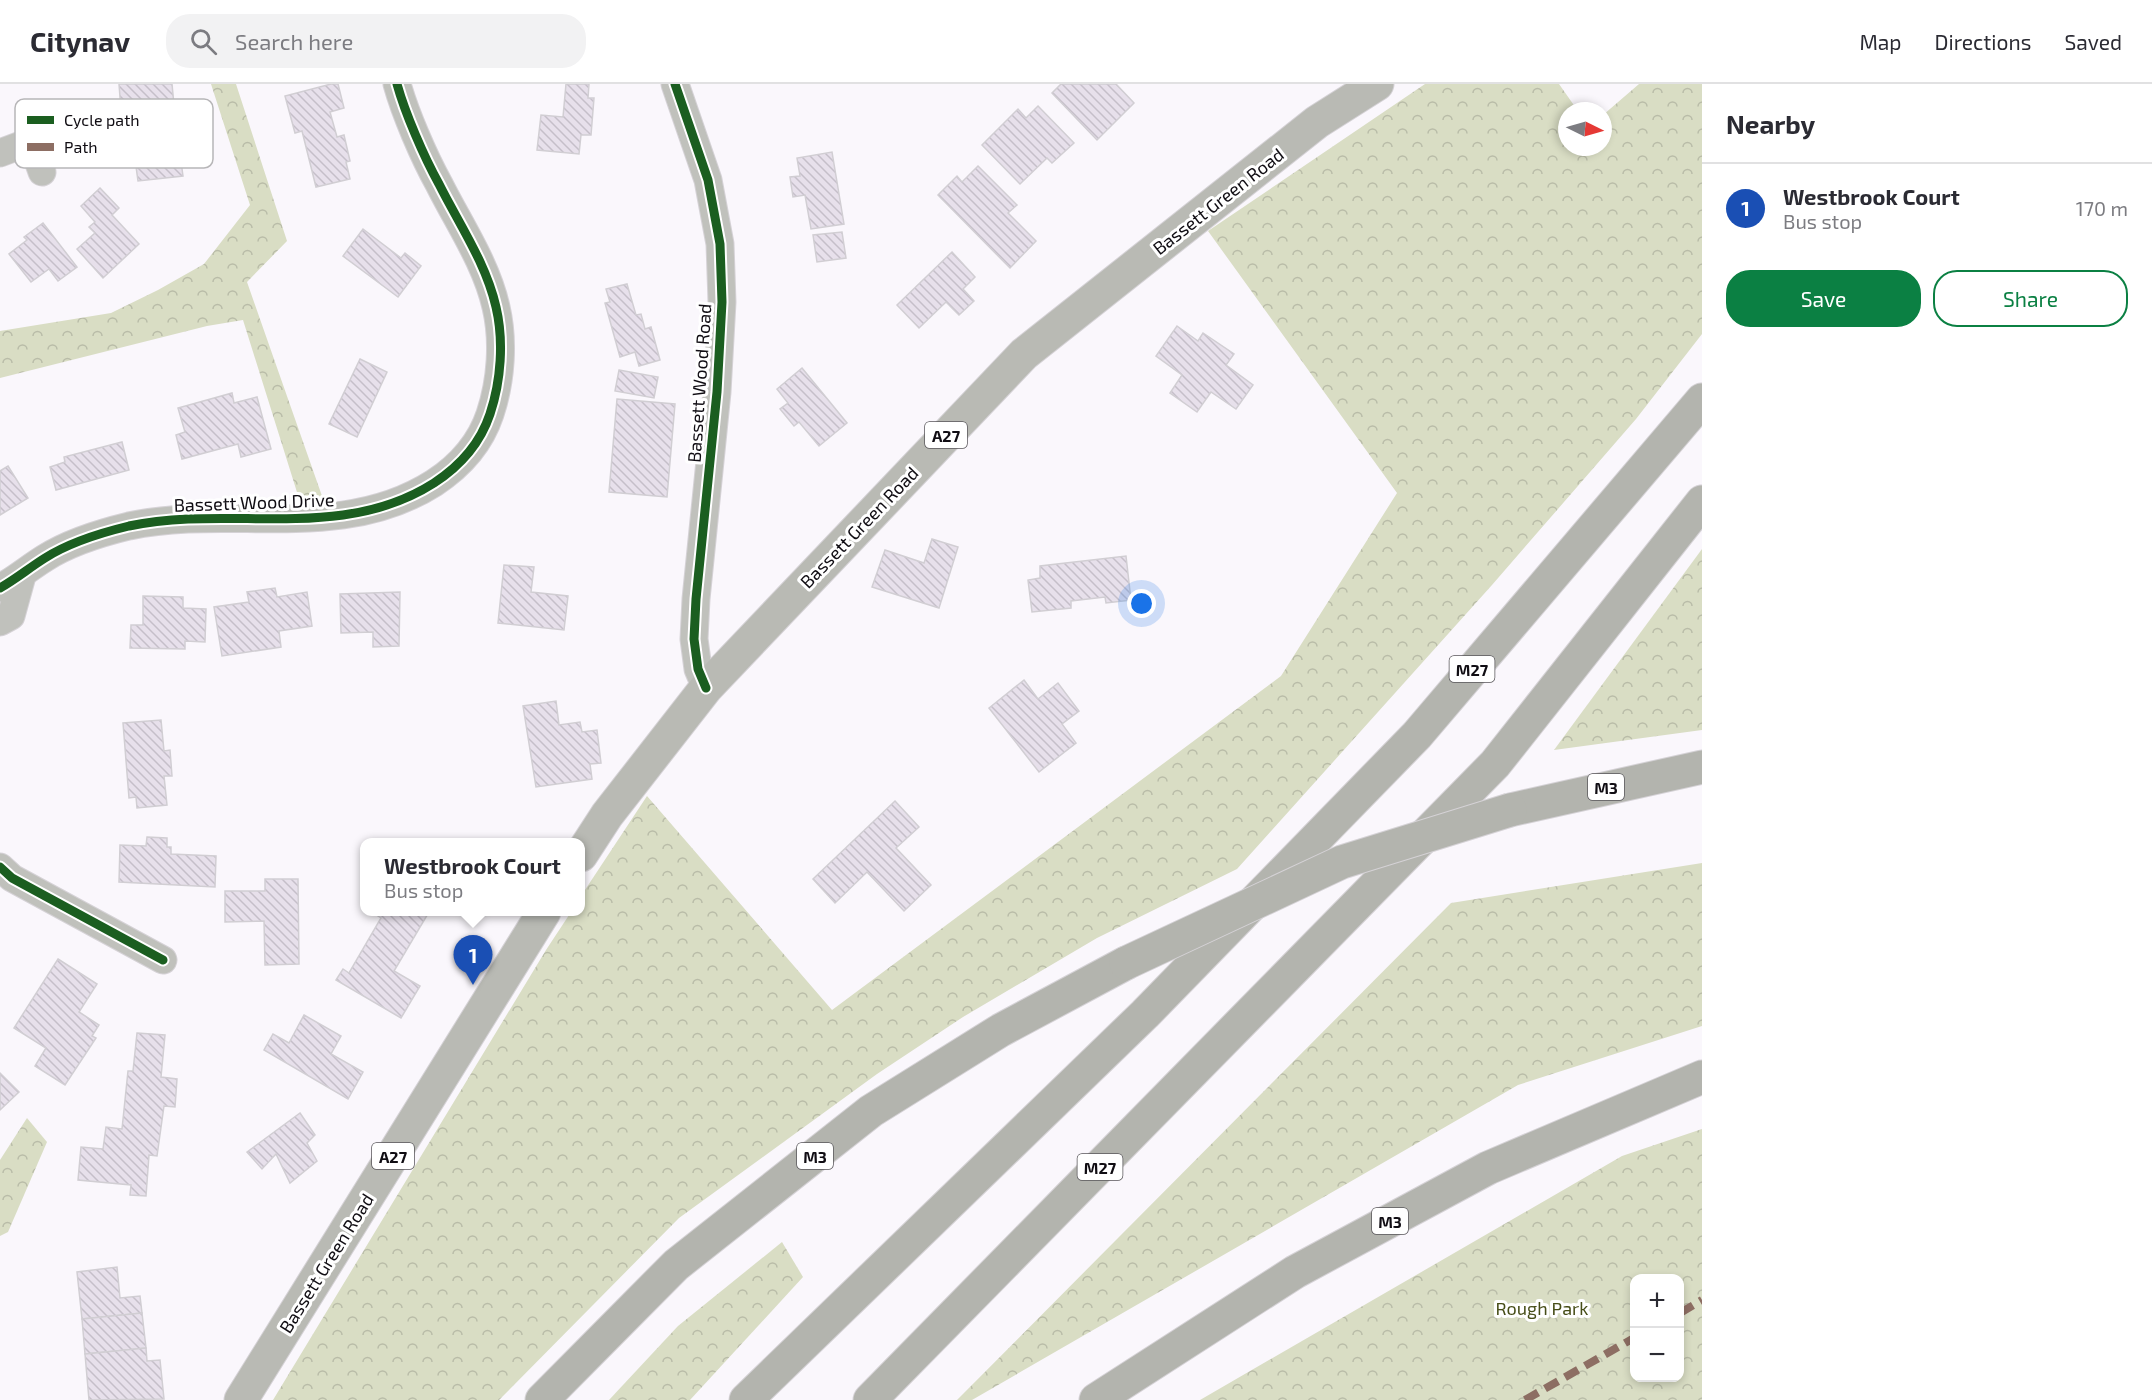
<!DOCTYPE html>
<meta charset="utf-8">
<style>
:root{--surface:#fff;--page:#f2f2f3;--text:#2b2b33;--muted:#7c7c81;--line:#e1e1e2;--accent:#0b8043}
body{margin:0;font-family:"Exo 2",sans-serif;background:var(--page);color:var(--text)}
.controls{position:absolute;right:18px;bottom:18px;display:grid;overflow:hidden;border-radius:12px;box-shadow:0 3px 9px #0003}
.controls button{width:54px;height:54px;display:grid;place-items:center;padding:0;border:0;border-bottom:2px solid var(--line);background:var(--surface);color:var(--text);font:30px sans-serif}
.compass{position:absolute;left:1558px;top:18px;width:54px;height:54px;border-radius:50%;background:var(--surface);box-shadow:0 3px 9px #0003;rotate:95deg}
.you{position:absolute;left:1142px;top:520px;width:21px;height:21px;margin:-15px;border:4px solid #fff;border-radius:50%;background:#1a73e8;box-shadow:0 0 0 9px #1a73e833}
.badge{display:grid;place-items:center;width:39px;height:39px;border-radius:50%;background:var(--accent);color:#fff;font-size:20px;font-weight:700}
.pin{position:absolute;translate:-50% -50px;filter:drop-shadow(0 2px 3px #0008)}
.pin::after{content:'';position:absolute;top:32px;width:21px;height:18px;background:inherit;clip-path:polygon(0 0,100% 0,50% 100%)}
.popup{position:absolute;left:360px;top:754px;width:225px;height:78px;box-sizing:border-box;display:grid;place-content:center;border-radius:12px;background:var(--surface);filter:drop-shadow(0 2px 4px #0005);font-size:20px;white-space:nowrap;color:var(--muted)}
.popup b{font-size:22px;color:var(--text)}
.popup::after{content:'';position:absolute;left:50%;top:100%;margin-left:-12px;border:12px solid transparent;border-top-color:var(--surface)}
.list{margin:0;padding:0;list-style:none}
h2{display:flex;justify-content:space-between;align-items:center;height:78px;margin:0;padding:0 24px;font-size:26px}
h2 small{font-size:20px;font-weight:400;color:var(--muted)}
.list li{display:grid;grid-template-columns:39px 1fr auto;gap:18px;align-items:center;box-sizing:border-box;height:90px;padding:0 24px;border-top:2px solid var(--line)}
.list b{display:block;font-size:22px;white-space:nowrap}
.list p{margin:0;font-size:20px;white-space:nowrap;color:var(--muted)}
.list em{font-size:20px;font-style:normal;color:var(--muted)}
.actions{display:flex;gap:12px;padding:18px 24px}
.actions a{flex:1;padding:14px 0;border:2px solid var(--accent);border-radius:24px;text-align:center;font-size:21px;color:var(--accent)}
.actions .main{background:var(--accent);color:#fff}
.icon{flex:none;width:33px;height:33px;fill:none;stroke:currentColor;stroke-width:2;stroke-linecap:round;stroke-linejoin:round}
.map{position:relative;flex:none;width:1702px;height:1316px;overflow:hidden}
header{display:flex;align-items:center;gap:36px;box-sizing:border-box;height:84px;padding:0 30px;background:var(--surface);border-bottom:2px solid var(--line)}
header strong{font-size:28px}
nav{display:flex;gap:33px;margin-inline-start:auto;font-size:21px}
.search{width:420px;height:54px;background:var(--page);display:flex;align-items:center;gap:15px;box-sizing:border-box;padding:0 21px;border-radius:24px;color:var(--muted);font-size:22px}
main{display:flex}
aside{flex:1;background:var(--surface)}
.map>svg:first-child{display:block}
.forest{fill:url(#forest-crowns);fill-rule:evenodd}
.building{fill:url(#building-back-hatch);stroke:#d1ced3;stroke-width:1.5}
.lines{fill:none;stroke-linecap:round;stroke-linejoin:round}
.minor-casing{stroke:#d5d2d6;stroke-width:29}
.primary-casing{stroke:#d5d2d6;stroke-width:35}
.motorway-casing{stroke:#d5d2d6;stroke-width:35}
.minor{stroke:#c0c1bc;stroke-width:27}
.primary{stroke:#b9bab4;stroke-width:33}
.motorway{stroke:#b3b4ae;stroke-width:33}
.motorway-bridge-casing{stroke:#d5d2d6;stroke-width:35;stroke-linecap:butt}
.motorway-bridge{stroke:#b3b4ae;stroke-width:33}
.quiet{stroke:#8d6e63;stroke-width:8;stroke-dasharray:15 8;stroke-linecap:butt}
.cycleway-casing{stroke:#fff;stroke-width:13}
.cycleway{stroke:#1b5e20;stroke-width:9}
.labels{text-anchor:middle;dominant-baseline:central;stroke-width:6;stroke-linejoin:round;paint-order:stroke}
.shield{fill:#fff;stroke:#58565a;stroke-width:1.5}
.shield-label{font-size:16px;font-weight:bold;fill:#100d13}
.street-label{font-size:18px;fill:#100d13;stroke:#fff}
.park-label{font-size:18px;fill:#464d17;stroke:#fff}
.key{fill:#fff;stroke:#b7b6b8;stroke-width:1.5}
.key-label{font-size:16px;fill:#100d13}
</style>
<header>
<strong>Citynav</strong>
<div class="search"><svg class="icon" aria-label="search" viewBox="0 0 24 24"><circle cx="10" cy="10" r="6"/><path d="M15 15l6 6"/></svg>Search here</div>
<nav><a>Map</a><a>Directions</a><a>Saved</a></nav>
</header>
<main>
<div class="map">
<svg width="1702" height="1316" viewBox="0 0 1702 1316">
<defs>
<pattern id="forest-crowns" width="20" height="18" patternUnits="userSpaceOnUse" patternTransform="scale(1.5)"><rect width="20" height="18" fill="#d9ddc4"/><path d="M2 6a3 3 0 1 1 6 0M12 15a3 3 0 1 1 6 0" fill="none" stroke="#b9bca8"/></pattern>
<pattern id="building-back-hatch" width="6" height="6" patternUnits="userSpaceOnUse" patternTransform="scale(1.5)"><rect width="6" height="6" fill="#e7e0eb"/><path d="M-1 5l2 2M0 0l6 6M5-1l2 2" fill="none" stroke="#c5bfc9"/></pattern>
</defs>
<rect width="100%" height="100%" fill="#faf7fc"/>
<!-- forest -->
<g class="forest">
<path d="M211,0h25l51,157 -40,41 75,214 -21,9 -58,-185 -36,6 -207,52v-47l111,-18 47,-23 46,-26 46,-59z"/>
<path d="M1425,0h134l19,27h-11v36h36v-32l36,-31h63v250l-66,85 -144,166 -255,284 -140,69 -134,79 -86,57 -198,144 -180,182h-226l273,-450 25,-38h10v-16l66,-100 185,214 449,-334 116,-183 -189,-262z"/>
<path d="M1702,465v181l-148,20z"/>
<path d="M1702,779v163l-184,59 -546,315h-15l494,-497z"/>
<path d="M27,1034l20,24 -39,90 -8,4v-76z"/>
<path d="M1702,1045v271h-502l422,-244zM1634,1194h46v100h-46z"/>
<path d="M782,1158l21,35 -113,123h-81l69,-74z"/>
</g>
<!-- building -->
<g class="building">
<path d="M119,0h53l2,21 -53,5z"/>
<path d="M331,0h7l6,24 -14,4 7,25 7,-2 6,26 -4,1 4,17 -34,8 -14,-56 -7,2 -10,-37z"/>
<path d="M566,0h23l-1,14h6l-3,37h-10l-2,19 -42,-4 4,-35 22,2z"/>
<path d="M1061,0h55l18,19 -37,37 -45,-47z"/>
<path d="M1038,22l36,37 -22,20 -5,-5 -27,26 -38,-39 36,-36 8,9z"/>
<path d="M176,41l7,51 -45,5 -7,-51z"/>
<path d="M832,68l12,72 -33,5 -6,-34 -12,2 -3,-20 10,-1 -3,-18z"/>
<path d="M978,82l39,39 -9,8 28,28 -26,27 -72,-73 19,-19 5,6z"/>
<path d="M100,104l19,20 -7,7 27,29 -36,34 -26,-29 18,-16 -6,-6 6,-5 -14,-16z"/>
<path d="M43,139l34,44 -19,14 -9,-12 -18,13 -22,-28 18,-14 -3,-3z"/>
<path d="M363,145l38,29 4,-5 16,13 -23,31 -55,-41z"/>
<path d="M842,148l4,26 -29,4 -4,-27z"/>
<path d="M952,168l23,25 -12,12 11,12 -15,14 -13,-13 -27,26 -22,-23z"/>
<path d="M627,200l9,31 5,-1 4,15 6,-2 9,33 -21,6 -4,-14 -15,5 -15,-54 5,-1 -4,-13z"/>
<path d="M1177,242l21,15 5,-8 31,21 -8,11 27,20 -17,24 -25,-17 -14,20 -27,-19 12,-18 -26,-19z"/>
<path d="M360,275l27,13 -30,65 -28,-13z"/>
<path d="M802,284l45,55 -28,23 -20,-24 -5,4 -14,-17 8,-6 -11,-14z"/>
<path d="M619,286l39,7 -4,21 -39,-7z"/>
<path d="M232,309l2,10 23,-6 14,52 -30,8 -3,-13 -56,15 -6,-24 9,-3 -7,-24z"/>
<path d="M617,315l58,5 -8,93 -58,-5z"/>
<path d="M122,358l7,28 -73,20 -6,-23 15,-5 -1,-5z"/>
<path d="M8,382l20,32 -28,17v-44z"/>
<path d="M932,455l26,8 -19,61 -67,-21 13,-37 39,13z"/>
<path d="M1126,472l5,44 -25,3 -1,-6 -34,4v7l-39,4 -4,-32 12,-2v-12z"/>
<path d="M504,481l30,2 -3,25 37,4 -4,34 -66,-7z"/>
<path d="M275,504l2,9 30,-5 5,34 -33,5 2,16 -59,9 -8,-49 35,-5 -2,-10z"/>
<path d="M400,508l-1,54 -26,1v-15l-32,1 -1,-39z"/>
<path d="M143,512l40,1v11l23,1 -1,33 -20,-1v8l-55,-1 1,-23h12z"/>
<path d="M1024,596l14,19 20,-16 21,28 -17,13 14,19 -37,29 -50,-64z"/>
<path d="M556,617l3,24 21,-3 2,10 15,-2 4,33 -11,1 2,15 -56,8 -13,-81z"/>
<path d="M161,636l3,31 6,-1 2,26h-8l3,29 -30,3 -1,-11 -7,1 -6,-75z"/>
<path d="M895,717l24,26 -23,21 35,37 -27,26 -37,-39 -32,31 -22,-24z"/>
<path d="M147,753l20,1v9h4v7l45,2 -1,31 -96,-5 1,-37 26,1z"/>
<path d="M265,795h33l1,85 -34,1 -1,-44 -39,1v-31h40z"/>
<path d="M380,828h49l-35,59 26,15 -19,32 -65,-38 7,-11 6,4 32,-55 -3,-2z"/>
<path d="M58,875l39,25 -18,28 20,13 -7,11 4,2 -31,47 -30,-19 11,-18 -32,-20z"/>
<path d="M304,931l37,21 -10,18 32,18 -15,27 -84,-49 9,-16 16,9z"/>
<path d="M137,949l28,2 -4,42 16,2 -2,28 -11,-1 -7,50 -8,-1 -3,41 -16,-1 1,-10 -53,-5 3,-33 22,2 3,-22 16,2 6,-58h5z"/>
<path d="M0,989l19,19 -19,18z"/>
<path d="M300,1029l15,22 -8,8 10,18 -27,22 -14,-29 -14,15 -15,-17z"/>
<path d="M117,1183l3,31 20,-2 2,17 -60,6 -5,-47z"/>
<path d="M142,1229l4,35 -61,6 -3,-35z"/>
<path d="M146,1264l1,13 13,-1 4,39 -75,1 -4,-46z"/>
</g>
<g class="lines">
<defs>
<g id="minor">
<path d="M675,0l33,96 12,64 2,58 -5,90 -21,207 -2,40 4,30 8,19"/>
<path d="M31,57l11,31"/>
<path d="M0,69l61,-23"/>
<path d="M0,504c16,-9 29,-20 45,-30 25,-16 55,-25 84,-32 102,-22 211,17 305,-43 26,-17 46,-39 56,-69 11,-33 14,-73 6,-107 -10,-44 -37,-83 -57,-123 -15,-27 -34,-71 -42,-100"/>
<path d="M0,538l11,-6 11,-40"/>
<path d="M0,783l12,11 151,82"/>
</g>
<g id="primary">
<path d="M581,771l26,-40 99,-127 318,-334 293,-232 60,-38"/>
<path d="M241,1316l303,-488"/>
</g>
<g id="motorway">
<path d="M1510,726l192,-43"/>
<path d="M542,1316l134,-135 195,-154 130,-81 125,-67"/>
<path d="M746,1316l399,-386 272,-279 285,-335"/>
<path d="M870,1316l625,-636 207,-262"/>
<path d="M1096,1316l199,-128 193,-104 214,-91"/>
</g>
</defs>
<!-- minor casing -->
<use href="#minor" class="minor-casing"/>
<!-- primary casing -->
<use href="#primary" class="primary-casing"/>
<!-- motorway casing -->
<use href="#motorway" class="motorway-casing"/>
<!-- minor -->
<use href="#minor" class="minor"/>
<!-- primary -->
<use href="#primary" class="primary"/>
<!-- motorway -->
<use href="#motorway" class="motorway"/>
<defs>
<path id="motorway-bridge" d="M1126,879l216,-101 168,-52"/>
</defs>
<!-- motorway-bridge casing -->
<use href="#motorway-bridge" class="motorway-bridge-casing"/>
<!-- motorway-bridge -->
<use href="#motorway-bridge" class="motorway-bridge"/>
<!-- quiet -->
<g class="quiet">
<path d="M1680,1229l22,-13"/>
<path d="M1525,1316l109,-62"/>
</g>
<defs>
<g id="cycleway">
<path d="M675,0l33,96 12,64 2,58 -5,90 -21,207 -2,40 4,30 8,19"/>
<path d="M0,504c16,-9 29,-20 45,-30 25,-16 55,-25 84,-32 102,-22 211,17 305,-43 26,-17 46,-39 56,-69 11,-33 14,-73 6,-107 -10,-44 -37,-83 -57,-123 -15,-27 -34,-71 -42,-100"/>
<path d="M0,783l12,11 151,82"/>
</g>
</defs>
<!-- cycleway casing -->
<use href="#cycleway" class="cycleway-casing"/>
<!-- cycleway -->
<use href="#cycleway" class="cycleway"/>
</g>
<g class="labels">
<!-- shield labels -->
<g class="shield">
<rect x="925" y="338" width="42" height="26" rx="4.5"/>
<rect x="1449.5" y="572" width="45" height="26" rx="4.5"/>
<rect x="1588" y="690" width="36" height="26" rx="4.5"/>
<rect x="372" y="1059" width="42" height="26" rx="4.5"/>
<rect x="797" y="1059" width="36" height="26" rx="4.5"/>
<rect x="1077.5" y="1070" width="45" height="26" rx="4.5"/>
<rect x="1372" y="1124" width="36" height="26" rx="4.5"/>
</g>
<g class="shield-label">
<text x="946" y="351">A27</text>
<text x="1472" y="585">M27</text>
<text x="1606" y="703">M3</text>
<text x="393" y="1072">A27</text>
<text x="815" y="1072">M3</text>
<text x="1100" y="1083">M27</text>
<text x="1390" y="1137">M3</text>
</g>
<!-- street labels -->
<g class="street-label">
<text transform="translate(1218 117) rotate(-38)">Bassett Green Road</text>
<text transform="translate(699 299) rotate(-86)">Bassett Wood Road</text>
<text transform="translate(254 418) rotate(-2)">Bassett Wood Drive</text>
<text transform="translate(859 443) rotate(-46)">Bassett Green Road</text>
<text transform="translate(326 1179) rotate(-58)">Bassett Green Road</text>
</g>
<!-- park labels -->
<g class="park-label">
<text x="1542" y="1224">Rough Park</text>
</g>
</g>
<!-- legend -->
<rect x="15" y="15" width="198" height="69" rx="9" class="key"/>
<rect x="27" y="32" width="27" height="8" fill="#1b5e20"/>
<rect x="27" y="59" width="27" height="8" fill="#8d6e63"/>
<g class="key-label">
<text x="64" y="42">Cycle path</text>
<text x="64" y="69">Path</text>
</g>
</svg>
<div class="controls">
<button>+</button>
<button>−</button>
</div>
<svg class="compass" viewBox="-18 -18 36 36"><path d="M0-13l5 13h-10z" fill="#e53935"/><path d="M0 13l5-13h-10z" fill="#7c7c81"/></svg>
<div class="you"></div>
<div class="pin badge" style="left:473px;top:901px;background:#1a4fb4">1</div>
<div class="popup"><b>Westbrook Court</b>Bus stop</div>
</div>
<aside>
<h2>Nearby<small></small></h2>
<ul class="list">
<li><span class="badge" style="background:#1a4fb4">1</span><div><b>Westbrook Court</b><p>Bus stop</p></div><em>170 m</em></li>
</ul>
<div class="actions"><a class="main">Save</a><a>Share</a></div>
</aside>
</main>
